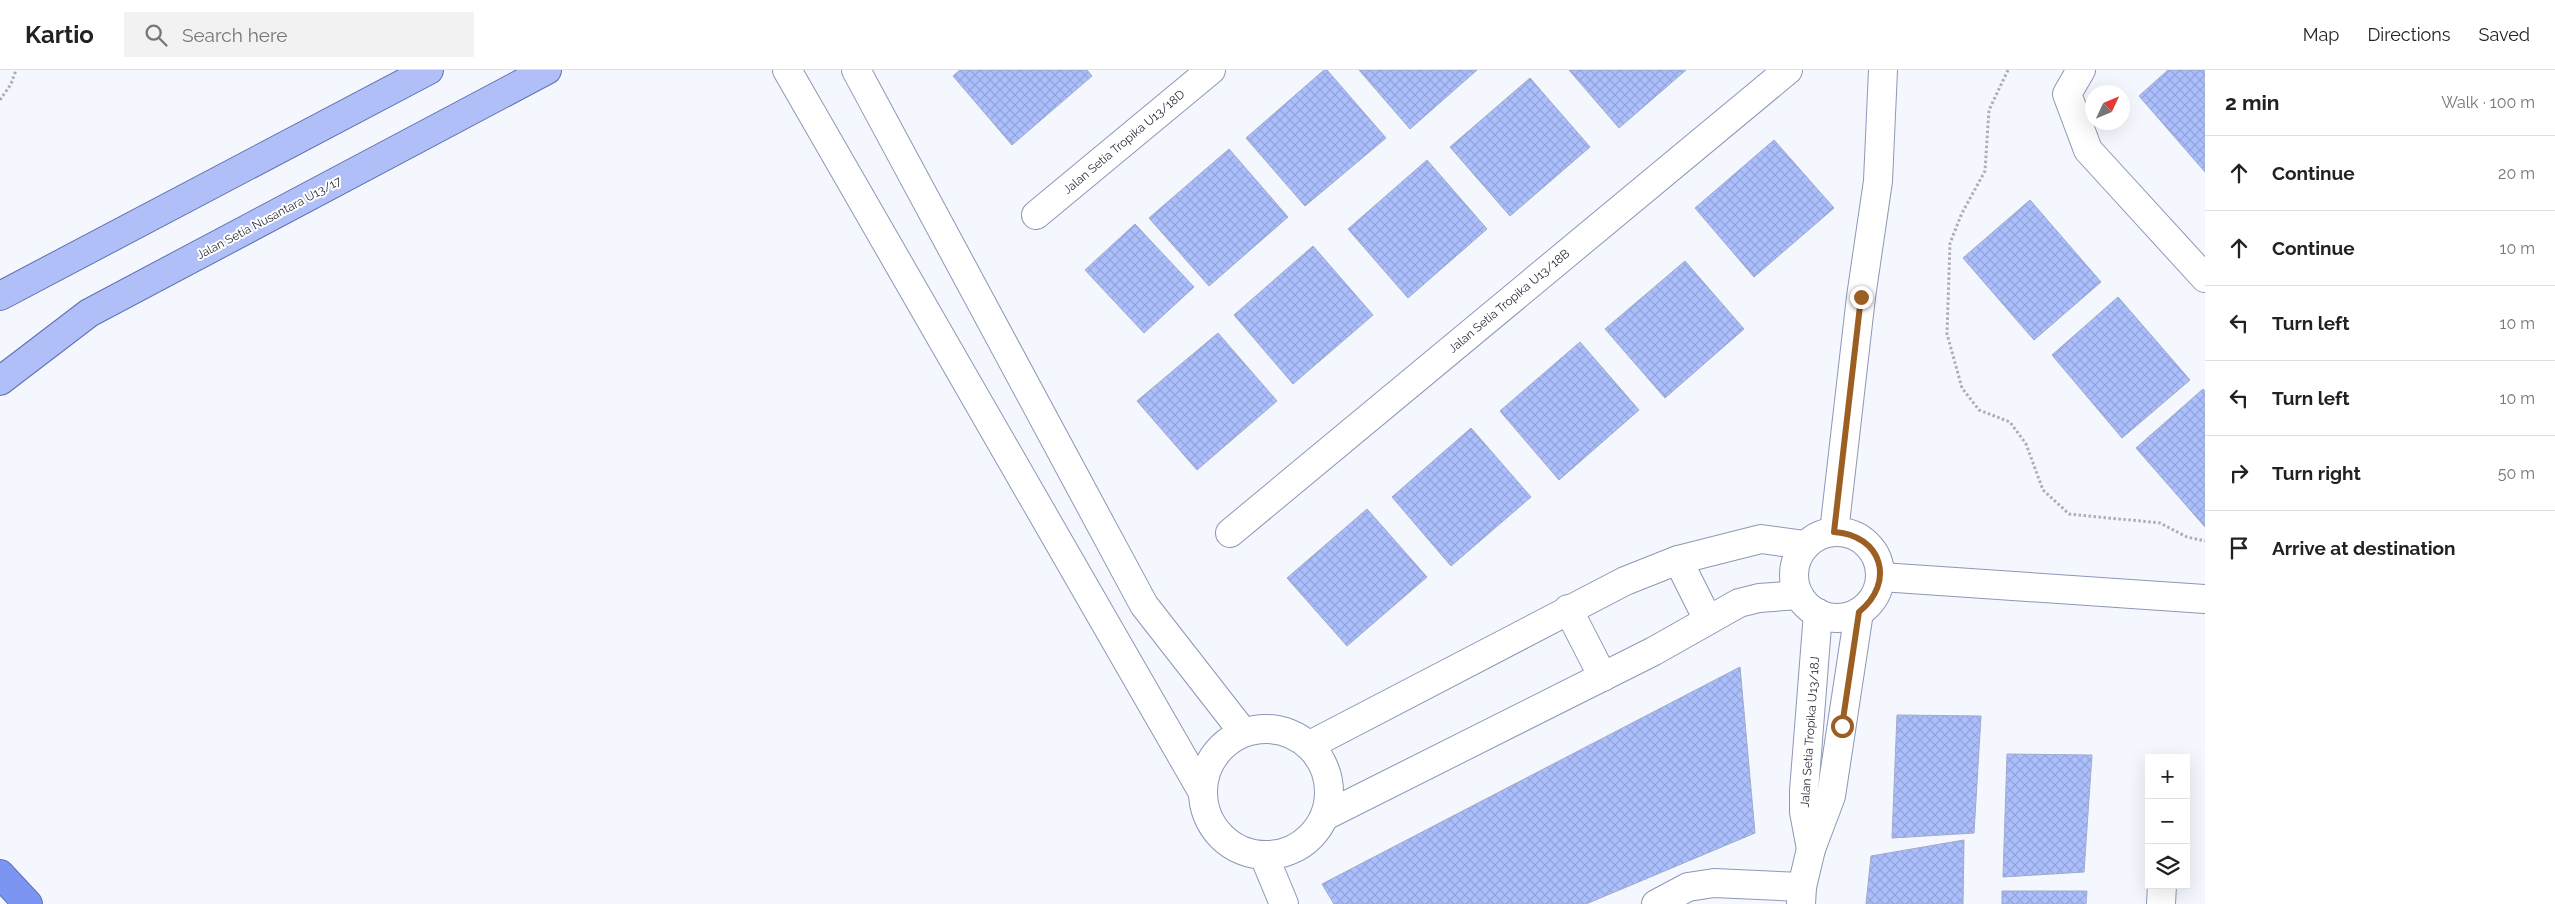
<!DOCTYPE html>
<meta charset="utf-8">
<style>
:root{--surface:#fff;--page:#f2f2f2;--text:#222;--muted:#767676;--line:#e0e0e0}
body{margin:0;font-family:Raleway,sans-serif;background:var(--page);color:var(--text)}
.controls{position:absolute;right:15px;bottom:15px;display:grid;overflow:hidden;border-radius:0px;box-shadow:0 5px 20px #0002}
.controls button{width:45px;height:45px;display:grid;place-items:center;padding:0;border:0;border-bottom:1px solid var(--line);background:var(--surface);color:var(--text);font:25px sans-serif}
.compass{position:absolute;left:2085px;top:15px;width:45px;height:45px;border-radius:50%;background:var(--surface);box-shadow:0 5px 20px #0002;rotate:46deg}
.stop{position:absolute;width:15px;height:15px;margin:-11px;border:4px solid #9c5f23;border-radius:50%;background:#fff}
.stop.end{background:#9c5f23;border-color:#fff;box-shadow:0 1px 5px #0008}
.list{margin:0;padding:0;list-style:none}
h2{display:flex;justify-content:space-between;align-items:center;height:65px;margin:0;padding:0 20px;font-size:21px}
h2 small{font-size:16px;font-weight:400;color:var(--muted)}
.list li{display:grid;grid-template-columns:32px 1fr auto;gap:15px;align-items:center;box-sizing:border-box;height:75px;padding:0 20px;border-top:1px solid var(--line)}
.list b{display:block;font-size:19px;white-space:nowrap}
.list em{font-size:16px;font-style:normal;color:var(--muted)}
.icon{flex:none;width:28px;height:28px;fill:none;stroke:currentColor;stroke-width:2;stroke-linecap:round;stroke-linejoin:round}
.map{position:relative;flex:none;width:2205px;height:834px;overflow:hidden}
header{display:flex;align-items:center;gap:30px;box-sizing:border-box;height:70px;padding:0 25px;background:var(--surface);border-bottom:1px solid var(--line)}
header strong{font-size:24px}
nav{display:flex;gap:28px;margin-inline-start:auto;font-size:18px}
.search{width:350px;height:45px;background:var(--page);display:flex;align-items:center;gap:12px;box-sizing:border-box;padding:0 18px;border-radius:0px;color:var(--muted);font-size:19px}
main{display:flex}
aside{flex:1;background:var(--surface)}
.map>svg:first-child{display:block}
.building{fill:url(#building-cross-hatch);stroke:#a0aac9}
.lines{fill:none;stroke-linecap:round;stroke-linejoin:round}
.minor-casing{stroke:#8d97b6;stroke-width:30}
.major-casing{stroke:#6071b2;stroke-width:30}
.highway-casing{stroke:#6071b2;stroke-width:30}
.path{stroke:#abaeb7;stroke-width:3;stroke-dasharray:2.5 2.5;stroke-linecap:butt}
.minor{stroke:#fff;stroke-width:28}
.major{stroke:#b0bff7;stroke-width:28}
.highway{stroke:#7c95f2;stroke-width:28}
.route{stroke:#9c5f23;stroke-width:6}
.labels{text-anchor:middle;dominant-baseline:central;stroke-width:4;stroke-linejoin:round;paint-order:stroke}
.street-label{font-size:12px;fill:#2b2f3b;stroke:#fff}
</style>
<header>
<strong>Kartio</strong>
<div class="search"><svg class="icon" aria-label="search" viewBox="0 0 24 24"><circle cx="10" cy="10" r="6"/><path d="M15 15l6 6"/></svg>Search here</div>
<nav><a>Map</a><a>Directions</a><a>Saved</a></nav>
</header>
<main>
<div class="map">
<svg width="2205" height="834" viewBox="0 0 2205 834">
<defs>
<pattern id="building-cross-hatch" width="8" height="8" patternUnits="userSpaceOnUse" patternTransform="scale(1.25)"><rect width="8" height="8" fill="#acbffd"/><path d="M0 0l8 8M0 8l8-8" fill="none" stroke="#94a4da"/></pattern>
</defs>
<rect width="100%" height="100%" fill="#f5f7fe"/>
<!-- building -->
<g class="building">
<path d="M960,0h127l5,6 -80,69 -59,-69z"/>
<path d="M1324,0h3l59,68 -81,68 -59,-68z"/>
<path d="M1359,0h118l-67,59z"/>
<path d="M1569,0h117l-67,58z"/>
<path d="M2168,0h37v102l-66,-76z"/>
<path d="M1530,8l60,69 -80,69 -60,-69z"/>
<path d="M1774,70l60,68 -80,69 -59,-69z"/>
<path d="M1229,79l59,68 -79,69 -60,-68z"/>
<path d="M1427,90l60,69 -79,69 -60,-69z"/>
<path d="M2030,130l71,82 -67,58 -71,-82z"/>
<path d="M1135,154l59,63 -50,46 -59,-63z"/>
<path d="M1313,176l60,69 -80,69 -59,-69z"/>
<path d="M1685,191l59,68 -79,69 -60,-69z"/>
<path d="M2118,227l72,83 -68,58 -70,-83z"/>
<path d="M1218,263l59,68 -80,69 -60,-69z"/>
<path d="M1580,272l59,68 -80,70 -59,-69z"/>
<path d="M2203,319l2,2v136l-69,-79z"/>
<path d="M1471,358l60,69 -80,69 -59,-69z"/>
<path d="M1367,439l60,68 -80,69 -60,-68z"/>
<path d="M1740,597l15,166 -169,71h-252l-12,-20z"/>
<path d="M1897,645l84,1 -7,117 -82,5z"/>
<path d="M2007,684l85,1 -8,117 -81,5z"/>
<path d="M1964,770l-1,64h-97l5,-48z"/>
<path d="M2002,821h85l-1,13h-84z"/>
</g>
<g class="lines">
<defs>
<g id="minor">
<path d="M787,0l415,721"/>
<path d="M856,0l288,535 99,127"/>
<path d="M2081,0l-14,24 21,56 117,128"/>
<path d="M1036,145l175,-145"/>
<circle cx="1837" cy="505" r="43"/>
<path d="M1834,462l27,-235 17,-116 5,-111"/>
<path d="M1230,463l558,-463"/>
<path d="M1678,490l30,60"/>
<path d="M1881,507l324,22"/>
<path d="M1568,539l35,68"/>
<circle cx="1266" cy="722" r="63"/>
<path d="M1310,675l315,-164 53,-21 83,-21 44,6"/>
<path d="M1325,746l329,-165 85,-48 20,-5 40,-3"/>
<path d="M1811,779l-7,-37v-21l14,-178"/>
<path d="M1264,786l20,48"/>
<path d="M1656,834l32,-17 26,-4 88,4"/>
<path d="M1801,834l1,-17 9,-38 20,-53 28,-184"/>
<path d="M2161,834l1,-19"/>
</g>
<g id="major">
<path d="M0,226l429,-226"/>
<path d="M0,311l89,-68 458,-243"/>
</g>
<path id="highway" d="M0,804l28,30"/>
</defs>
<!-- minor casing -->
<use href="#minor" class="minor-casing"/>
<!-- major casing -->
<use href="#major" class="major-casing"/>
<!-- highway casing -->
<use href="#highway" class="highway-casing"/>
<!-- path -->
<g class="path">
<path d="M2008,0l-19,40 -4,61 -23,42 -12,30 -3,91 15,54 17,22 31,12 16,22 17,46 26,24 91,9 27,14 18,4"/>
<path d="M0,30l11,-16 5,-14"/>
</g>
<!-- minor -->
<use href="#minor" class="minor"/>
<!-- major -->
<use href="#major" class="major"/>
<!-- highway -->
<use href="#highway" class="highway"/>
</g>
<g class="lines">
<!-- route -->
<path class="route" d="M1842,656l17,-114c37,-30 23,-77 -25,-80l27,-235"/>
</g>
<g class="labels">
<!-- street labels -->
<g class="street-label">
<text transform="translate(1124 72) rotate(-40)">Jalan Setia Tropika U13/18D</text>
<text transform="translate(269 148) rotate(-28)">Jalan Setia Nusantara U13/17</text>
<text transform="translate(1509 231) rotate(-40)">Jalan Setia Tropika U13/18B</text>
<text transform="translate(1810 662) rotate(-86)">Jalan Setia Tropika U13/18J</text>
</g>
</g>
</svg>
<div class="controls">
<button>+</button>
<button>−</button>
<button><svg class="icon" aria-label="layers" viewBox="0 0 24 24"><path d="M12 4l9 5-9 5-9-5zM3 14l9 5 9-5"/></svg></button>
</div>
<svg class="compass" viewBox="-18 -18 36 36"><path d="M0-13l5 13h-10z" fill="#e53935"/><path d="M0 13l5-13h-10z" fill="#767676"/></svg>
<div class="stop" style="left:1842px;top:656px"></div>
<div class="stop end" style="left:1861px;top:227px"></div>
</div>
<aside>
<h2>2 min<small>Walk · 100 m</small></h2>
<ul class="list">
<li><svg class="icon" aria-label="ahead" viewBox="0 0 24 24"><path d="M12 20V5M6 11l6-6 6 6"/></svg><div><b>Continue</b></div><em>20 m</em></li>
<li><svg class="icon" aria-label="ahead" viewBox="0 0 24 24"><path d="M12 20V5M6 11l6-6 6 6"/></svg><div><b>Continue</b></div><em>10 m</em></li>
<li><svg class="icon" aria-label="left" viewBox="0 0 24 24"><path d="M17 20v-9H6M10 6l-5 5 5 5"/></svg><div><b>Turn left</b></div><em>10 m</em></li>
<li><svg class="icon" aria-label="left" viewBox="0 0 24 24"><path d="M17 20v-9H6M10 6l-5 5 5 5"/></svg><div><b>Turn left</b></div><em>10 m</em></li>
<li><svg class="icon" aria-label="right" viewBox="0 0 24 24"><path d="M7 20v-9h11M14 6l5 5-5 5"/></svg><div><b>Turn right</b></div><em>50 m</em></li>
<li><svg class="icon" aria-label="arrive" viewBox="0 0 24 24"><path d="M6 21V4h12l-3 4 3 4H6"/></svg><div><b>Arrive at destination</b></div></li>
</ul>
</aside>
</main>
